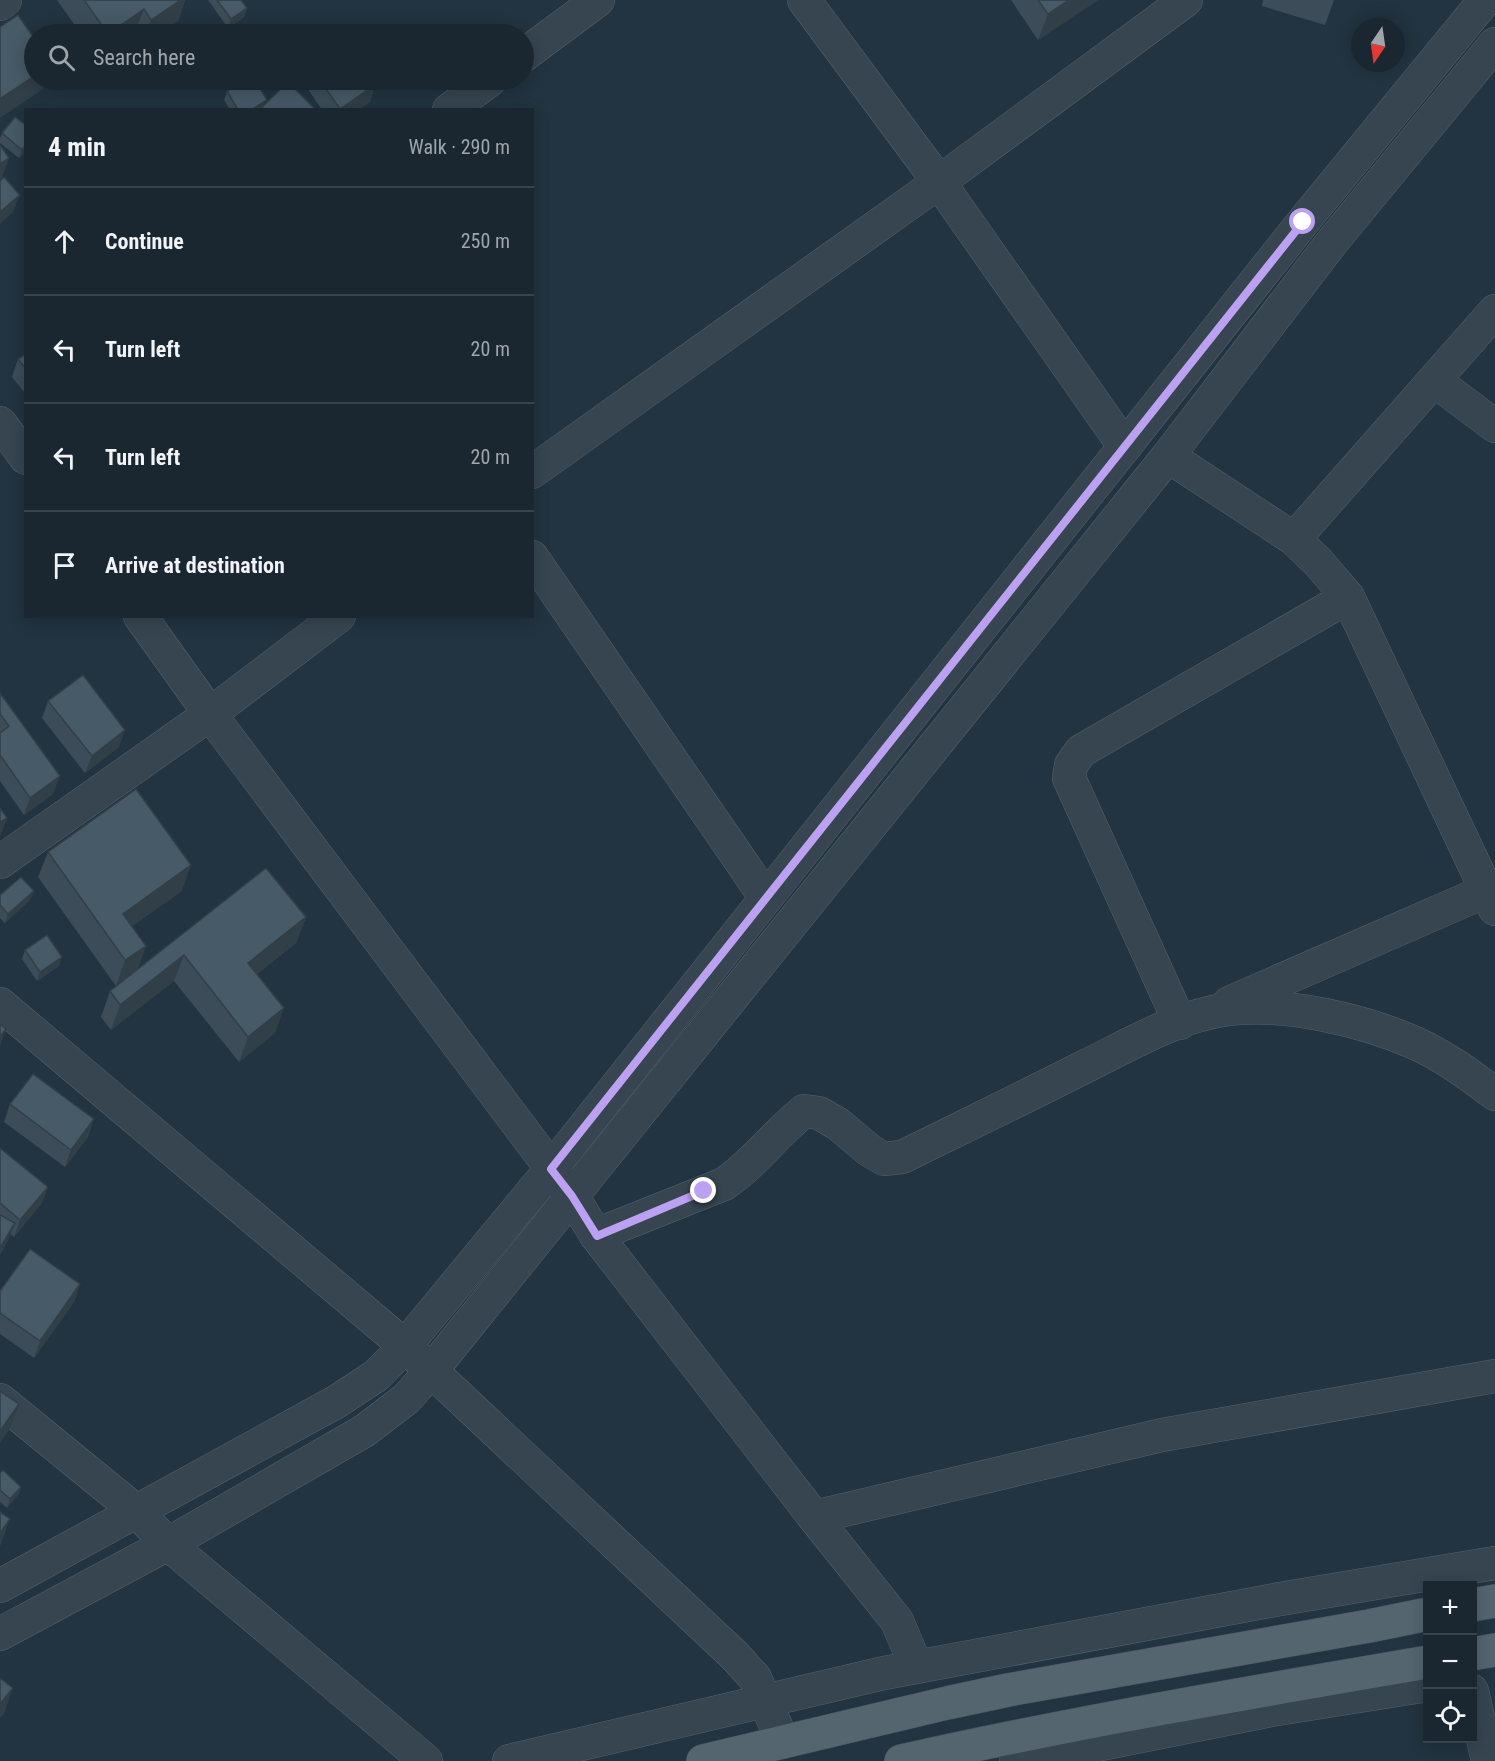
<!DOCTYPE html>
<meta charset="utf-8">
<style>
:root{--surface:#1a2731;--page:#232f39;--text:#f1f3f6;--muted:#9fa5ab;--line:#38444d}
body{margin:0;font-family:"Roboto Condensed",sans-serif;background:var(--page);color:var(--text)}
.controls{position:absolute;right:18px;bottom:18px;display:grid;overflow:hidden;border-radius:0px;box-shadow:0 3px 15px #0003}
.controls button{width:54px;height:54px;display:grid;place-items:center;padding:0;border:0;border-bottom:2px solid var(--line);background:var(--surface);color:var(--text);font:30px sans-serif}
.compass{position:absolute;left:1351px;top:18px;width:54px;height:54px;border-radius:50%;background:var(--surface);box-shadow:0 3px 15px #0003;rotate:193deg}
.stop{position:absolute;width:18px;height:18px;margin:-14px;border:4px solid #bca0f2;border-radius:50%;background:#fff}
.stop.end{background:#bca0f2;border-color:#fff;box-shadow:0 2px 6px #0008}
.list{margin:0;padding:0;list-style:none}
h2{display:flex;justify-content:space-between;align-items:center;height:78px;margin:0;padding:0 24px;font-size:26px}
h2 small{font-size:20px;font-weight:400;color:var(--muted)}
.list li{display:grid;grid-template-columns:39px 1fr auto;gap:18px;align-items:center;box-sizing:border-box;height:108px;padding:0 24px;border-top:2px solid var(--line)}
.list b{display:block;font-size:22px;white-space:nowrap}
.list em{font-size:20px;font-style:normal;color:var(--muted)}
.icon{flex:none;width:33px;height:33px;fill:none;stroke:currentColor;stroke-width:2;stroke-linecap:round;stroke-linejoin:round}
.map{position:relative;flex:none;width:1495px;height:1761px;overflow:hidden}
.search{position:absolute;background:var(--surface);box-shadow:0 3px 15px #0003;left:24px;top:24px;width:510px;height:66px;display:flex;align-items:center;gap:15px;box-sizing:border-box;padding:0 21px;border-radius:33px;color:var(--muted);font-size:22px}
.panel{position:absolute;background:var(--surface);box-shadow:0 3px 15px #0003;left:24px;top:108px;width:510px;height:510px;border-radius:0px}
.map>svg:first-child{display:block}
.lines{fill:none;stroke-linecap:round;stroke-linejoin:round}
.minor-casing{stroke:#54636e;stroke-width:34}
.major-casing{stroke:#43515c;stroke-width:34}
.minor{stroke:#364550;stroke-width:33}
.major{stroke:#546570;stroke-width:33}
.wall{fill:#3c4d59}
.shaded-wall{fill:#313f48}
.building{fill:#465a67;stroke:#313f48;stroke-width:1.5}
.route{stroke:#bca0f2;stroke-width:8}
</style>
<div class="map">
<svg width="1495" height="1761" viewBox="0 0 1495 1761">
<rect width="100%" height="100%" fill="#223441"/>
<g class="lines">
<defs>
<g id="minor">
<path d="M804,0l135,182 186,265"/>
<path d="M0,4l5,-4"/>
<path d="M524,55l74,-55"/>
<path d="M449,110l41,-30"/>
<path d="M1435,381l60,45"/>
<path d="M0,423l26,35"/>
<path d="M1168,456l126,83 24,23 30,35 147,312"/>
<path d="M532,472l407,-290 247,-182"/>
<path d="M1294,539l201,-228"/>
<path d="M532,557l234,341"/>
<path d="M140,616l70,98 362,482 24,39 218,282 83,104 19,45"/>
<path d="M0,862l210,-148 129,-98"/>
<path d="M1229,1003l257,-112"/>
<path d="M0,1004l405,342 330,310 20,22 28,64"/>
<path d="M1180,1023l-111,-245 2,-13 10,-14 267,-154"/>
<path d="M596,1235l128,-51c30,-20 52,-51 80,-73l15,2 19,11 31,26 15,9 18,-2c61,-30 123,-60 184,-91 45,-22 91,-50 143,-57 56,-7 134,11 186,34 29,13 55,32 80,51"/>
<path d="M0,1400l136,111 32,33 258,217"/>
<path d="M814,1517l348,-82 333,-59"/>
<path d="M0,1586l336,-184 41,-27 28,-29 146,-177 752,-947 182,-222"/>
<path d="M0,1634l168,-90 196,-113 42,-32 26,-29 736,-914 164,-214 163,-198"/>
<path d="M1472,1691l16,70"/>
<path d="M509,1761l375,-88 396,-74 215,-36"/>
<path d="M1016,1761l255,-51 157,-25"/>
</g>
<g id="major">
<path d="M1472,1605l23,-4"/>
<path d="M1472,1654l23,-4"/>
<path d="M703,1761l244,-58 61,-13 361,-64 59,-12"/>
<path d="M901,1761c175,-39 351,-69 527,-99"/>
</g>
</defs>
<!-- minor casing -->
<use href="#minor" class="minor-casing"/>
<!-- major casing -->
<use href="#major" class="major-casing"/>
<!-- minor -->
<use href="#minor" class="minor"/>
<!-- major -->
<use href="#major" class="major"/>
</g>
<!-- wall -->
<g class="wall">
<path d="M57,0h128l-7,21 -20,13h-77z"/>
<path d="M208,0h33l6,8 -3,9 -16,11z"/>
<path d="M1011,0h87l-60,40z"/>
<path d="M1263,0h71l-9,25 -63,-19z"/>
<path d="M302,80h71l-3,22 -12,8h-36z"/>
<path d="M227,91l38,14 51,5h-86l-6,-10z"/>
<path d="M26,125v26l-7,7 -19,-15v-5l2,-5z"/>
<path d="M26,354v36l-2,2 -12,-15 6,-18z"/>
<path d="M0,693l53,101 -29,21 -24,-34z"/>
<path d="M48,701l71,46 -34,26 -43,-55z"/>
<path d="M48,852l134,39 -50,35 14,20 -9,24 169,-53 -10,26 -39,31 18,59 -36,29 -65,-81 -63,49 -10,-13 9,-26 15,-12 -9,7 -78,-109z"/>
<path d="M0,895l30,5 -25,23 -5,-5z"/>
<path d="M25,950l34,16 -22,15 -15,-22z"/>
<path d="M10,1104l78,33 -23,30 -61,-45z"/>
<path d="M0,1148l48,39 -7,17 -27,33 -4,-3 -2,6 -8,15z"/>
<path d="M80,1284l-6,18 -40,56 -34,-24v-43z"/>
<path d="M0,1473l21,14 -3,8 -11,13 -7,-6z"/>
</g>
<!-- shaded-wall -->
<g class="shaded-wall">
<path d="M181,0h4l-7,21 -20,13h-12l5,-14z"/>
<path d="M1069,0h29l-60,40 10,-26z"/>
<path d="M247,8l-3,9 -16,11 3,-9z"/>
<path d="M144,9l-10,25h-27z"/>
<path d="M34,76v4h12l-3,9 -43,29v-19z"/>
<path d="M376,84l-6,18 -12,8h-18z"/>
<path d="M267,100l-3,8 -2,-1v3h-11z"/>
<path d="M26,145v6l-7,7 3,-8z"/>
<path d="M9,158l-9,25v-19z"/>
<path d="M20,195l-7,17 -13,12v-12z"/>
<path d="M125,730l-6,17 -34,26 7,-17z"/>
<path d="M60,776l-7,18 -29,21 6,-17z"/>
<path d="M7,818l-6,17h-1v-13z"/>
<path d="M191,865l-9,26 -68,48 9,-25z"/>
<path d="M34,891l-4,9 -25,23 3,-9z"/>
<path d="M306,917l-10,26 -57,45 9,-25z"/>
<path d="M146,946l-10,25 -20,15 9,-26z"/>
<path d="M184,955l-10,26 -63,49 9,-25z"/>
<path d="M62,957l-3,9 -22,15 3,-9z"/>
<path d="M284,1008l-9,25 -36,29 9,-25z"/>
<path d="M6,1029l-6,17v-9z"/>
<path d="M94,1119l-6,18 -23,30 6,-17z"/>
<path d="M48,1187l-7,17 -27,33 6,-17z"/>
<path d="M15,1223l-7,17 -8,15v-7z"/>
<path d="M80,1284l-6,18 -40,56 6,-17z"/>
<path d="M19,1404l-10,26 -9,13v-12z"/>
<path d="M21,1487l-3,8 -11,13 3,-9z"/>
<path d="M10,1519l-9,25 -1,2v-13z"/>
<path d="M13,1688l-9,26 -4,4v-14z"/>
</g>
<!-- building -->
<g class="building">
<path d="M84,0h97l-30,20 -7,-11 -36,25z"/>
<path d="M217,0h24l6,8 -16,11z"/>
<path d="M1038,0h31l-21,14z"/>
<path d="M18,15l16,23v38l-34,23v-72z"/>
<path d="M246,80h9l12,20 -16,10h-13l-11,-19z"/>
<path d="M320,80h53l3,4 -36,25z"/>
<path d="M288,82l28,28h-51l-3,-3z"/>
<path d="M15,117l11,8v20l-4,5 -20,-17z"/>
<path d="M0,145l9,13 -9,6z"/>
<path d="M4,177l16,18 -20,17v-31z"/>
<path d="M26,354v15l-8,-10z"/>
<path d="M83,675l42,55 -33,26 -44,-55z"/>
<path d="M0,693l60,83 -30,22 -30,-43v-22l9,-7 -9,-12z"/>
<path d="M136,789l55,76 -68,49 23,32 -21,14 -77,-108z"/>
<path d="M0,808l7,10 -7,4z"/>
<path d="M266,868l40,49 -58,46 36,45 -36,29 -64,-82 -64,50 -10,-14z"/>
<path d="M21,877l13,14 -26,23 -8,-9v-10z"/>
<path d="M47,935l15,22 -22,15 -15,-22z"/>
<path d="M0,1024l6,5 -6,8z"/>
<path d="M33,1074l61,45 -23,31 -61,-46z"/>
<path d="M0,1148l48,39 -28,33 -20,-17z"/>
<path d="M0,1215l15,8 -15,25z"/>
<path d="M30,1249l50,35 -40,57 -40,-28v-22z"/>
<path d="M0,1391l19,13 -19,27z"/>
<path d="M3,1470l18,17 -11,12 -10,-9v-17z"/>
<path d="M0,1512l10,7 -10,14z"/>
<path d="M0,1678l13,10 -13,16z"/>
</g>
<g class="lines">
<!-- route -->
<path class="route" d="M704,1191l-107,45 -25,-40 -21,-27 752,-947"/>
</g>
</svg>
<div class="controls">
<button>+</button>
<button>−</button>
<button><svg class="icon" aria-label="locate" viewBox="0 0 24 24"><circle cx="12" cy="12" r="6"/><path d="M12 2v4M12 18v4M2 12h4M18 12h4"/></svg></button>
</div>
<svg class="compass" viewBox="-18 -18 36 36"><path d="M0-13l5 13h-10z" fill="#e53935"/><path d="M0 13l5-13h-10z" fill="#9fa5ab"/></svg>
<div class="stop" style="left:1303px;top:222px"></div>
<div class="stop end" style="left:704px;top:1191px"></div>
<div class="search"><svg class="icon" aria-label="search" viewBox="0 0 24 24"><circle cx="10" cy="10" r="6"/><path d="M15 15l6 6"/></svg>Search here</div>
<section class="panel">
<h2>4 min<small>Walk · 290 m</small></h2>
<ul class="list">
<li><svg class="icon" aria-label="ahead" viewBox="0 0 24 24"><path d="M12 20V5M6 11l6-6 6 6"/></svg><div><b>Continue</b></div><em>250 m</em></li>
<li><svg class="icon" aria-label="left" viewBox="0 0 24 24"><path d="M17 20v-9H6M10 6l-5 5 5 5"/></svg><div><b>Turn left</b></div><em>20 m</em></li>
<li><svg class="icon" aria-label="left" viewBox="0 0 24 24"><path d="M17 20v-9H6M10 6l-5 5 5 5"/></svg><div><b>Turn left</b></div><em>20 m</em></li>
<li><svg class="icon" aria-label="arrive" viewBox="0 0 24 24"><path d="M6 21V4h12l-3 4 3 4H6"/></svg><div><b>Arrive at destination</b></div></li>
</ul>
</section>
</div>
